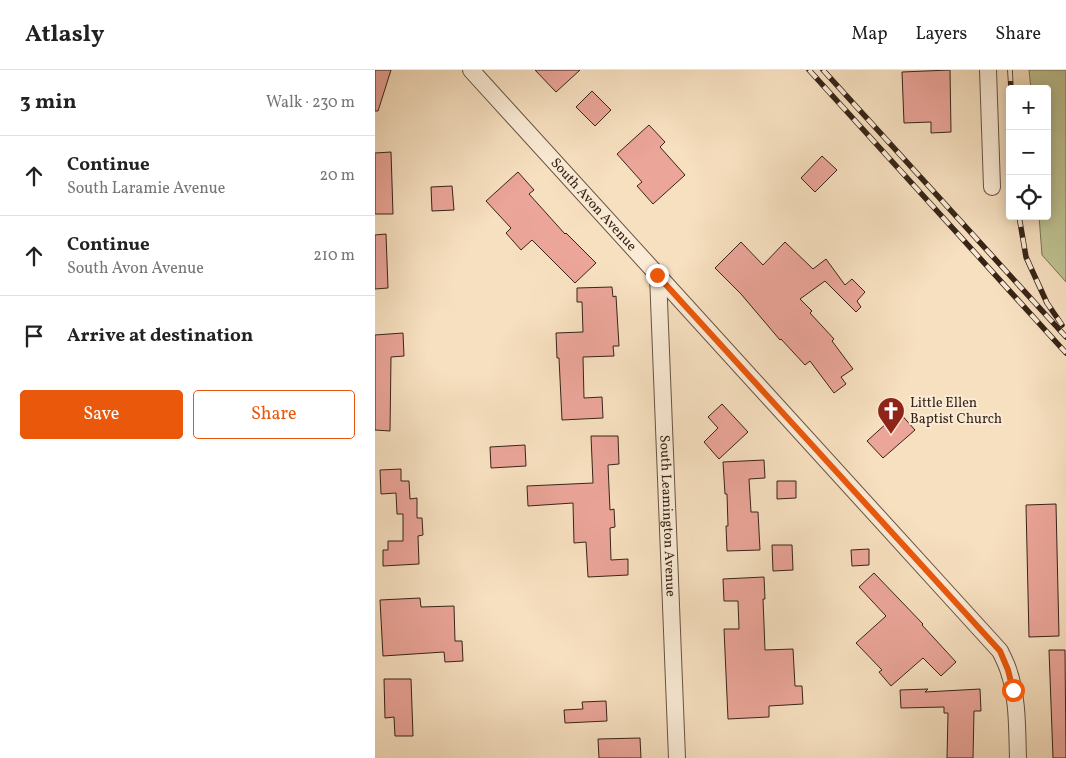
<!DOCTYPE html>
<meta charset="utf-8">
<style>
:root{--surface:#fff;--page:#f2f2f2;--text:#222;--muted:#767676;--line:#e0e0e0;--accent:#ea580c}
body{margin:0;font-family:Vollkorn,serif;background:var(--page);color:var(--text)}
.controls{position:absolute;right:15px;top:15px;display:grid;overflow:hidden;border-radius:5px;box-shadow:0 2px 12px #0003}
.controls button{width:45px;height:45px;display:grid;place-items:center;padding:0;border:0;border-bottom:1px solid var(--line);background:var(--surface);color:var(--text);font:25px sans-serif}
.stop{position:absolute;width:15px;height:15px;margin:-11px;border:4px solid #ea580c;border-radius:50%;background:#fff}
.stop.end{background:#ea580c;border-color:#fff;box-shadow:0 1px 5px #0008}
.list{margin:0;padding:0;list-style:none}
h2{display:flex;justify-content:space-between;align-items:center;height:65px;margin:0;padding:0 20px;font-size:21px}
h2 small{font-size:16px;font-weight:400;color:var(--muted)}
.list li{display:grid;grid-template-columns:32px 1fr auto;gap:15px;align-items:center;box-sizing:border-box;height:80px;padding:0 20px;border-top:1px solid var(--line)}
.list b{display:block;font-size:19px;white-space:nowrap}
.list p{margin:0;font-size:16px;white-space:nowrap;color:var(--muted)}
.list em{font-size:16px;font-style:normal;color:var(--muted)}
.actions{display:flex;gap:10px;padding:15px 20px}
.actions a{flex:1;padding:11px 0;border:1px solid var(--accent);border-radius:5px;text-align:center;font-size:18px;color:var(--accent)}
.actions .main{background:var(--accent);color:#fff}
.icon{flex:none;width:28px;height:28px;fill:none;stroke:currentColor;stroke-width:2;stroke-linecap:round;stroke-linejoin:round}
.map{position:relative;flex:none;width:691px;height:688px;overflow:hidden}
header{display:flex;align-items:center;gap:30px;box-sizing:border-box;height:70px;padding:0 25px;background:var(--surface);border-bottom:1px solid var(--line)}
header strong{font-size:24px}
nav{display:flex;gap:28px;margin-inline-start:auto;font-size:18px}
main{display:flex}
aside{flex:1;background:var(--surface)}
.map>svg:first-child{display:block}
.green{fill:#bec291;stroke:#7a7354}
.building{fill:#eba599;stroke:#372417}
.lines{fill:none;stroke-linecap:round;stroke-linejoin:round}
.minor-casing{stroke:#675341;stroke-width:18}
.minor{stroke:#faebd6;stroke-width:16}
.rail-casing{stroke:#372417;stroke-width:5.5}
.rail{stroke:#faebd6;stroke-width:4;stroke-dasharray:11;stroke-linecap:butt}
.route{stroke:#ea580c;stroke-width:6}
.labels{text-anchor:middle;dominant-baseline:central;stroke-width:4;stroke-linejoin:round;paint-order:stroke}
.street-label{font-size:14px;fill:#372417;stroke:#faebd6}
.poi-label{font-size:14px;fill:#372417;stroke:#faebd6;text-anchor:start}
</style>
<header>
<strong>Atlasly</strong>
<nav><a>Map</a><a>Layers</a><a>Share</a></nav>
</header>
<main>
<aside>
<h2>3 min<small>Walk · 230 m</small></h2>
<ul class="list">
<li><svg class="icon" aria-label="ahead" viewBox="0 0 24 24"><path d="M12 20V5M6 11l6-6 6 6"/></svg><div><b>Continue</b><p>South Laramie Avenue</p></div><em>20 m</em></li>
<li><svg class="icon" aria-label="ahead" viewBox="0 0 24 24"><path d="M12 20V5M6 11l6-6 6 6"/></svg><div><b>Continue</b><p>South Avon Avenue</p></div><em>210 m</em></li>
<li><svg class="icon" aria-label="arrive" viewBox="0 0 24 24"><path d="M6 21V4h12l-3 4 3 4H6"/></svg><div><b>Arrive at destination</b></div></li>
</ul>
<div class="actions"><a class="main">Save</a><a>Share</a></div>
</aside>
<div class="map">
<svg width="691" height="688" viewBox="0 0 691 688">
<rect width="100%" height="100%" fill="#f7e0c0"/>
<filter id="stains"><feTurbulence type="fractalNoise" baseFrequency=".004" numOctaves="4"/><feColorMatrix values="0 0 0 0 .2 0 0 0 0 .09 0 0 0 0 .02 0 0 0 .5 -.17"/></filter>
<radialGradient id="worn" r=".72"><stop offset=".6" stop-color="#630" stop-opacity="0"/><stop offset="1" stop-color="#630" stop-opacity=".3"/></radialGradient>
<!-- green -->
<path class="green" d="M654,0h37v212l-24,-27 -3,-39h8v-127h-16z"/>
<!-- building -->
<g class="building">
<path d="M0,0h16l-13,41h-3z"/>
<path d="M160,0h45l-24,22z"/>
<path d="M575,0l1,62 -20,1v-11l-27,1 -2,-51z"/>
<path d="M217,21l19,19 -16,16 -19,-19z"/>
<path d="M274,55l16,17 -5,5 25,28 -32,29 -16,-18 5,-4 -25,-28z"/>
<path d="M16,82l2,62h-18v-61z"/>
<path d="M447,86l15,14 -22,22 -14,-14z"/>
<path d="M143,102l16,18 -5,4 36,40 1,-1 30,30 -21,20 -43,-43 -11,10 -15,-17 5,-5 -25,-27z"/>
<path d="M77,116l2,24 -22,1 -1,-24z"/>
<path d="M11,164l2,54 -13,1v-54z"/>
<path d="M366,172l22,23 22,-23 28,27 13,-10 19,26 7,-6 13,13 -8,9 4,6 -5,5 -31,-31 -25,18 12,12 -2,2 24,26 -2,2 21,28 -12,8 5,7 -12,9 -24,-32 -5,4 -24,-26 -1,1 -39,-46 -26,-26z"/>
<path d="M237,217l1,10 3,-1 3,50h-6l1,10 -31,1 1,41 18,-1 1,21 -41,2 -3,-62h-2l-1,-25 27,-1 -1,-30h-5v-14z"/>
<path d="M28,263l1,23 -13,1 -1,74 -15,-1v-95z"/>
<path d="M347,334l26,28 -29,27 -15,-17 14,-14 -10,-11z"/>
<path d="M524,342l16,18 -32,28 -16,-17z"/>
<path d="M216,366h27l1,28 -11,1 2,45 4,-1 1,18 -5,1 1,32 17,-1v16l-40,2 -2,-35 -12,1 -1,-40 -45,3 -1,-20 66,-3z"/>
<path d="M150,375l1,21 -35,2 -1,-21z"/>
<path d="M389,390l1,18 -16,1 2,33h7l2,38 -33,1 -1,-25h2l-1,-32h-2l-2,-32z"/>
<path d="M26,399v12h8l1,18 7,-1v20h5l1,17 -5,1 1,28 -36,2v-16h5v-9h15v-27h-6l-1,-21 -15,1 -1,-24z"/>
<path d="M402,411h19v17l-19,1z"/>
<path d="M681,434l3,132 -30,1 -3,-132z"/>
<path d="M397,475h20l1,25 -20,1z"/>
<path d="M494,479v16l-17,1 -1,-16z"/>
<path d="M499,503l49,51 -1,1 34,37 -15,14 -18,-18 -32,28 -12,-14 3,-2 -26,-27 30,-27 -27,-29z"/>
<path d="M389,507l1,22h-2l2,51 28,-1 2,37h7l1,18 -34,2v11l-41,2 -4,-90h15l-1,-28h-14l-1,-22z"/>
<path d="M45,528l1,9 33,-1 1,35h7l1,20 -18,1 -1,-10 -61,4 -3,-56z"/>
<path d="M674,580h16l1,108h-13z"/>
<path d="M9,609h27l2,57h-18l-1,-19 -9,1z"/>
<path d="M553,619l-3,3 55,-3 1,22h-7l-1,47h-26l1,-45h-4v-6l-43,1 -1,-18z"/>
<path d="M231,631l1,20 -42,2 -1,-13 19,-1 -1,-7z"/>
<path d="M265,668l1,20h-42l-1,-19z"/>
</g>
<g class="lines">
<defs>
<g id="minor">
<path id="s1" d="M96,0l529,581c3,6 6,12 8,18 10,28 9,60 10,89"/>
<path d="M613,0l4,117"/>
<path id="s2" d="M283,205l19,483"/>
</g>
</defs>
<!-- minor casing -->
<use href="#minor" class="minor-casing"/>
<!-- minor -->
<use href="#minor" class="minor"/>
<defs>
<g id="rail">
<path d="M434,0l257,283"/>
<path d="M448,0l243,267"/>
<path d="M635,0l1,19"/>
<path d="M644,146l7,41 21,46 15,22"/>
</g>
</defs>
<!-- rail casing -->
<use href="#rail" class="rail-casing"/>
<!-- rail -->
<use href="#rail" class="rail"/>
</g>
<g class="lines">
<!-- route -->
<path class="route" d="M282,205l343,376 8,19 5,20"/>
</g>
<!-- icons -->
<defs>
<symbol id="church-pin" viewBox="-11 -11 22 30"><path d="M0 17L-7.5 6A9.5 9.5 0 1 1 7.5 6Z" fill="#8f2418" stroke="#faebd6"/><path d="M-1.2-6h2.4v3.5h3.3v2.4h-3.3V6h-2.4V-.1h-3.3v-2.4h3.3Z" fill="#fff"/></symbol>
</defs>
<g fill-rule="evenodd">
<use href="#church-pin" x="500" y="325" width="32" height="43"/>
</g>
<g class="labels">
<!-- street labels -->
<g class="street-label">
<text stroke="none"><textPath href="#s1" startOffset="182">South Avon Avenue</textPath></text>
<text stroke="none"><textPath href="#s2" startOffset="241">South Leamington Avenue</textPath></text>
</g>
<!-- poi labels -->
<g class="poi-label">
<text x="535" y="333">Little Ellen<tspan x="535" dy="16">Baptist Church</tspan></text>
</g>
</g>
<rect width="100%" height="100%" filter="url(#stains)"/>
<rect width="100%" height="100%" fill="url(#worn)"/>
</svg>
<div class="controls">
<button>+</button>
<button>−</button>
<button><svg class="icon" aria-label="locate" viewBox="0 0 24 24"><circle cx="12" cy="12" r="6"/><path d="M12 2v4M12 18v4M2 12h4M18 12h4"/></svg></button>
</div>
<div class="stop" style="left:638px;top:620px"></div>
<div class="stop end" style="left:282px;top:205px"></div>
</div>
</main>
